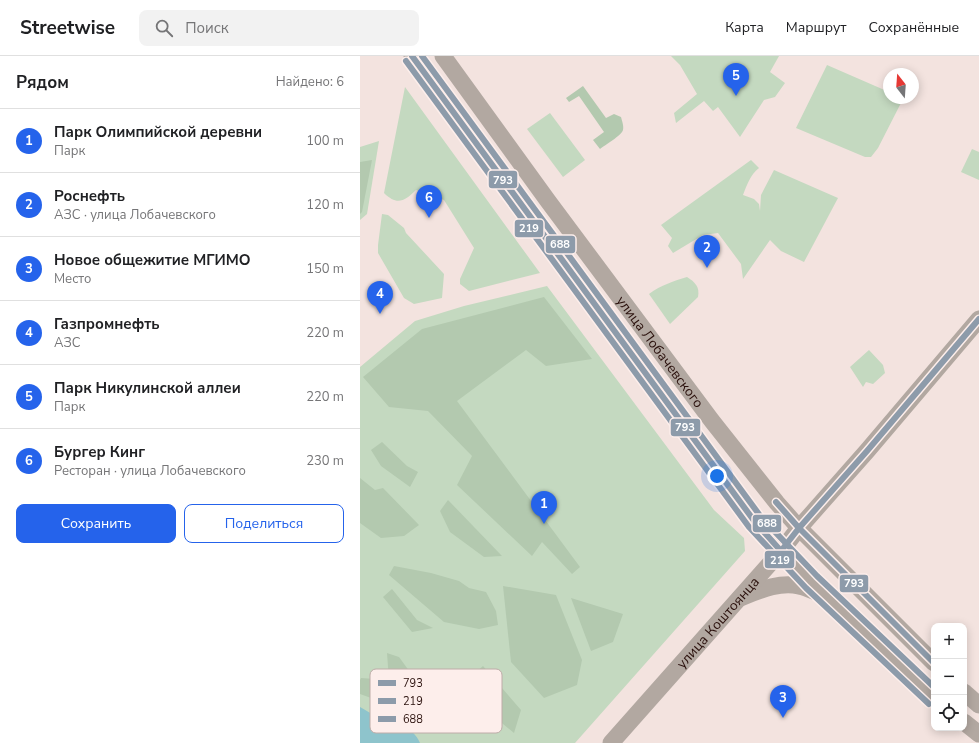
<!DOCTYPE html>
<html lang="ru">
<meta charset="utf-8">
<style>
:root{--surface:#fff;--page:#f2f2f2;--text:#202124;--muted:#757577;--line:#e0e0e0;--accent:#2563eb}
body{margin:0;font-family:"Nunito Sans",sans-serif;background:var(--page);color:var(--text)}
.controls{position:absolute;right:12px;bottom:12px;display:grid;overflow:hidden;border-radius:8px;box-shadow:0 2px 10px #0003}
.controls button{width:36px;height:36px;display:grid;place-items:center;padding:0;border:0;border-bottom:1px solid var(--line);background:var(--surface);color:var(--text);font:20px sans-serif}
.compass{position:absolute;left:523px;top:12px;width:36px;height:36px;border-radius:50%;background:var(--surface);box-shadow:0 2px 10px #0003;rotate:343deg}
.you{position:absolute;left:357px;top:420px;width:14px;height:14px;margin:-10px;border:3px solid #fff;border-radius:50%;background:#1a73e8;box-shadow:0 0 0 6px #1a73e833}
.badge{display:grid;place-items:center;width:26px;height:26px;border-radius:50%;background:var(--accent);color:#fff;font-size:13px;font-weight:700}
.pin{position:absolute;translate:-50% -33px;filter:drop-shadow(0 1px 2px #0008)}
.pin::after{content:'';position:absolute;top:21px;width:14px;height:12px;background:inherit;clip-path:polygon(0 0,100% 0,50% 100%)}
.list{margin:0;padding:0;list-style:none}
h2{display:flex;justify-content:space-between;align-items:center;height:52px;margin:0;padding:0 16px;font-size:17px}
h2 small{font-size:13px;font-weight:400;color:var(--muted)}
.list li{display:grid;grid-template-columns:26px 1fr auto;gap:12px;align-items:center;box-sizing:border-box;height:64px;padding:0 16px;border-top:1px solid var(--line)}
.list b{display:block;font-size:15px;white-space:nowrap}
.list p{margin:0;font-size:13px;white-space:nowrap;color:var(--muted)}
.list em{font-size:13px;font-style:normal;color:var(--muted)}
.actions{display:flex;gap:8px;padding:12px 16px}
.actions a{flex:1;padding:9px 0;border:1px solid var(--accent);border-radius:8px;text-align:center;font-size:14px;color:var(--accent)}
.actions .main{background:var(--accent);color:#fff}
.icon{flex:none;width:22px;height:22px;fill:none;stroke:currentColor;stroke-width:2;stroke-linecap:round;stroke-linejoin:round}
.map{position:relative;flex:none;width:619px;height:687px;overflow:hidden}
header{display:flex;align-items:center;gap:24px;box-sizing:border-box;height:56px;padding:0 20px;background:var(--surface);border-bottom:1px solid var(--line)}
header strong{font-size:19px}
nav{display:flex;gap:22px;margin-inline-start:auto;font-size:14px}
.search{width:280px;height:36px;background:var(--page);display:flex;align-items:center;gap:10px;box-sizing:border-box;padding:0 14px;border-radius:8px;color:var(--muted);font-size:15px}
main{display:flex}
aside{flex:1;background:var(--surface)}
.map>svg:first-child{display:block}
.green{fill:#c4d9c0}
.forest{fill:#b3c9af}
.water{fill:#8ec4cc}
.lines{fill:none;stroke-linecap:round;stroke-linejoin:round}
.secondary{stroke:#b2a8a1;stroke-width:17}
.bus-1-casing{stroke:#fdeeeb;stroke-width:9}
.bus-2-casing{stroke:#fdeeeb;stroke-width:9}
.bus-3-casing{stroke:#fdeeeb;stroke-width:9}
.bus-1{stroke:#8d9baa;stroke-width:6}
.bus-2{stroke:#8d9baa;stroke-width:6}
.bus-3{stroke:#8d9baa;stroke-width:6}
.labels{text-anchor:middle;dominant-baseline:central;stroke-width:3;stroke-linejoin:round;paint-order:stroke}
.street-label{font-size:14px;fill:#2b110d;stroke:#fdeeeb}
.key{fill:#fdeeeb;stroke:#beaca8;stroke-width:1}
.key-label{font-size:11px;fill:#2b110d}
.line-badge{stroke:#fdeeeb;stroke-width:1.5}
.badge-label{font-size:11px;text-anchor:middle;font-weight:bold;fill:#fff}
</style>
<header>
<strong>Streetwise</strong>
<div class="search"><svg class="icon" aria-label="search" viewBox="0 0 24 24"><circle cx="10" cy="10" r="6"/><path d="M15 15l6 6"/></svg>Поиск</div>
<nav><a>Карта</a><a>Маршрут</a><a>Сохранённые</a></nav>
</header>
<main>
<aside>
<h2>Рядом<small>Найдено: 6</small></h2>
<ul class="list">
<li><span class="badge">1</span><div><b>Парк Олимпийской деревни</b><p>Парк</p></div><em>100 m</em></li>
<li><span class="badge">2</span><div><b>Роснефть</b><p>АЗС · улица Лобачевского</p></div><em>120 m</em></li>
<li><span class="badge">3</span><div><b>Новое общежитие МГИМО</b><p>Место</p></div><em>150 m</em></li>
<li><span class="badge">4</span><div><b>Газпромнефть</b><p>АЗС</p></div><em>220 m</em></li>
<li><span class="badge">5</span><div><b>Парк Никулинской аллеи</b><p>Парк</p></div><em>220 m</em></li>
<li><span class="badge">6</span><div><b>Бургер Кинг</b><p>Ресторан · улица Лобачевского</p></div><em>230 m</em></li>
</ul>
<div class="actions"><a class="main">Сохранить</a><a>Поделиться</a></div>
</aside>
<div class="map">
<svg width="619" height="687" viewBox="0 0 619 687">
<rect width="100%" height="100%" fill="#f3e3df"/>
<!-- green -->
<g class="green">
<path d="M311,0h108l-9,16 15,11 -10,14 -11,3 -24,37 -22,-30 -5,4 -9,-10 -28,22 -2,-10 23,-19 -17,-29z"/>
<path d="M467,9l62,27v6l14,1 -25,49 -7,9h-6l-69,-29z"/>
<path d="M45,31l135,186 -71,18 -9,-7v-5l14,-31 -30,-48 -28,-10c-11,11 -19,16 -32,3z"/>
<path d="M190,57l35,47 -22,17 -36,-48z"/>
<path d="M19,85l-12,73 -7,6v-73z"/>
<path d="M612,93l7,3v28l-18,-8z"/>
<path d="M391,104l8,8c-9,7 -12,17 -16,27l11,4 5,5 1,7 1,-16 13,-25 64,28 -34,64 -23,-11 -11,-11 -27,39 -2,-15 -23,-31 -15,2 -30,18 -5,-7 4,-8 -11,-13z"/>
<path d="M22,158l6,1 16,13 2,5 38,41 -2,24 -28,6 -10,-6 -26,-45v-8z"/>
<path d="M327,221c8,5 13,10 11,20l-28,27 -21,-30c12,-9 25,-13 38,-17z"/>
<path d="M187,230l167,224 30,28 1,13 -170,192h-215v-376l55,-46 49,-15z"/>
<path d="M509,294l14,15 2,8 -12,11 -7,-2 -3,5 -13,-20z"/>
</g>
<!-- forest -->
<g class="forest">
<path d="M223,30l23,32 8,-4 7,3c1,4 3,9 2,13 -2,6 -18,15 -23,19l-7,-9 11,-8 -25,-36 -10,6 -3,-4z"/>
<path d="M12,104l-10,52 -2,2v-52z"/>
<path d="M184,241l48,62 -46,7 -20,-16 -69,51 123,166 -8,7 -30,-32 -10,14 -75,-71 15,-29 -44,-45 -39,-4 -26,-30 59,-48z"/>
<path d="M22,386l25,24 11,6 -8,15 -29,-21 -10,-16z"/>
<path d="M0,422l15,12 8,-2 36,37 -15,11 -23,2 -21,-15z"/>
<path d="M88,444l54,56 -18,1 -34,-25 -10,-21z"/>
<path d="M34,510l37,7 28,8 10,7 17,4 10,19 2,14 -19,4 -35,-7 -55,-47z"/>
<path d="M143,530l53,9 26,65 -5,25 -33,13 -33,-36z"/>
<path d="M32,533l25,31 16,8 -21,4 -29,-35z"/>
<path d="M211,542l52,16 -10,28 -22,9z"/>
<path d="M27,597l12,4 16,22 -2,34 -53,-19v-14l1,-2 28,2z"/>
<path d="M123,610l38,44 -7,23 -23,-19 -27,-8 -21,8 -6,-13 23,-14z"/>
</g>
<!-- water -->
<path class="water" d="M0,651c6,3 11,7 17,9 15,7 36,9 43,27h-60z"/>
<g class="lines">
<!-- secondary -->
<g class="secondary">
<path d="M52,0l343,466 56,60 123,116"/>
<path id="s1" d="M83,0l105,145 164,220 65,82 22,25 135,135"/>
<path d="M380,542c18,-7 40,-17 59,-12 7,1 14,5 21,8"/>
<path d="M604,636l15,13"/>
<path d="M604,666l15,12"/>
<path id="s2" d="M251,687l170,-192 18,-23 68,-77 112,-132"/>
</g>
<defs>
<g id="bus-1">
<path d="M52,0l343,466 26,29 18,-23 68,-77 112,-132"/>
<path d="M416,446l23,26 135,135"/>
</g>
<path id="bus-2" d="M46,5l343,466 57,61 123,116"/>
<path id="bus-3" d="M62,0l339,461 56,59 117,111"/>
</defs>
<!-- bus-1 casing -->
<use href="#bus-1" class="bus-1-casing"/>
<!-- bus-2 casing -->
<use href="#bus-2" class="bus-2-casing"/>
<!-- bus-3 casing -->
<use href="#bus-3" class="bus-3-casing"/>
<!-- bus-1 -->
<use href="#bus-1" class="bus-1"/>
<!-- bus-2 -->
<use href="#bus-2" class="bus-2"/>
<!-- bus-3 -->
<use href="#bus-3" class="bus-3"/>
</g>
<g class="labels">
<!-- street labels -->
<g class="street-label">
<text stroke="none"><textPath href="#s1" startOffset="367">улица Лобачевского</textPath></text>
<text stroke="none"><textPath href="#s2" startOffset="161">улица Коштоянца</textPath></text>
</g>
</g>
<!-- legend -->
<rect x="10" y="613" width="132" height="64" rx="6" class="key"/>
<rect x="18" y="624" width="18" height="6" fill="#8d9baa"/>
<rect x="18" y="642" width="18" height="6" fill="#8d9baa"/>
<rect x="18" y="660" width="18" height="6" fill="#8d9baa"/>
<g class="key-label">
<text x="43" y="631">793</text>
<text x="43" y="649">219</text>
<text x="43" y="667">688</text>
</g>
<g class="line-badge">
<rect x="128" y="114" width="30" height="19" rx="4" fill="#8d9baa"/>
<rect x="154" y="163" width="30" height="19" rx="4" fill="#8d9baa"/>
<rect x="185" y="179" width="31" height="19" rx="4" fill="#8d9baa"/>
<rect x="310" y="362" width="31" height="19" rx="4" fill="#8d9baa"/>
<rect x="392" y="458" width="30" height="19" rx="4" fill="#8d9baa"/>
<rect x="404" y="494" width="31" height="19" rx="4" fill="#8d9baa"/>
<rect x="479" y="518" width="30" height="19" rx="4" fill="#8d9baa"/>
</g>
<g class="badge-label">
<text x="143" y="128">793</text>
<text x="169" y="176">219</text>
<text x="200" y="192">688</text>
<text x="325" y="375">793</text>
<text x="407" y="471">688</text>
<text x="420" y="508">219</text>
<text x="494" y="531">793</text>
</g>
</svg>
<div class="controls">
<button>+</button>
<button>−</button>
<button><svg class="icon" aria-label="locate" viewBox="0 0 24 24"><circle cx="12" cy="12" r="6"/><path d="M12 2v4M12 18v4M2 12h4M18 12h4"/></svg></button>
</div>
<svg class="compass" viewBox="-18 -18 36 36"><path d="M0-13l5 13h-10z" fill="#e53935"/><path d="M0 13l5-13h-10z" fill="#757577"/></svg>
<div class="you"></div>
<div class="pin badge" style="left:184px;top:468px">1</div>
<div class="pin badge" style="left:347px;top:212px">2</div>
<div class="pin badge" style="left:423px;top:662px">3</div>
<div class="pin badge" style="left:20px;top:258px">4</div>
<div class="pin badge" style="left:376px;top:40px">5</div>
<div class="pin badge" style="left:69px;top:162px">6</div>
</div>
</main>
